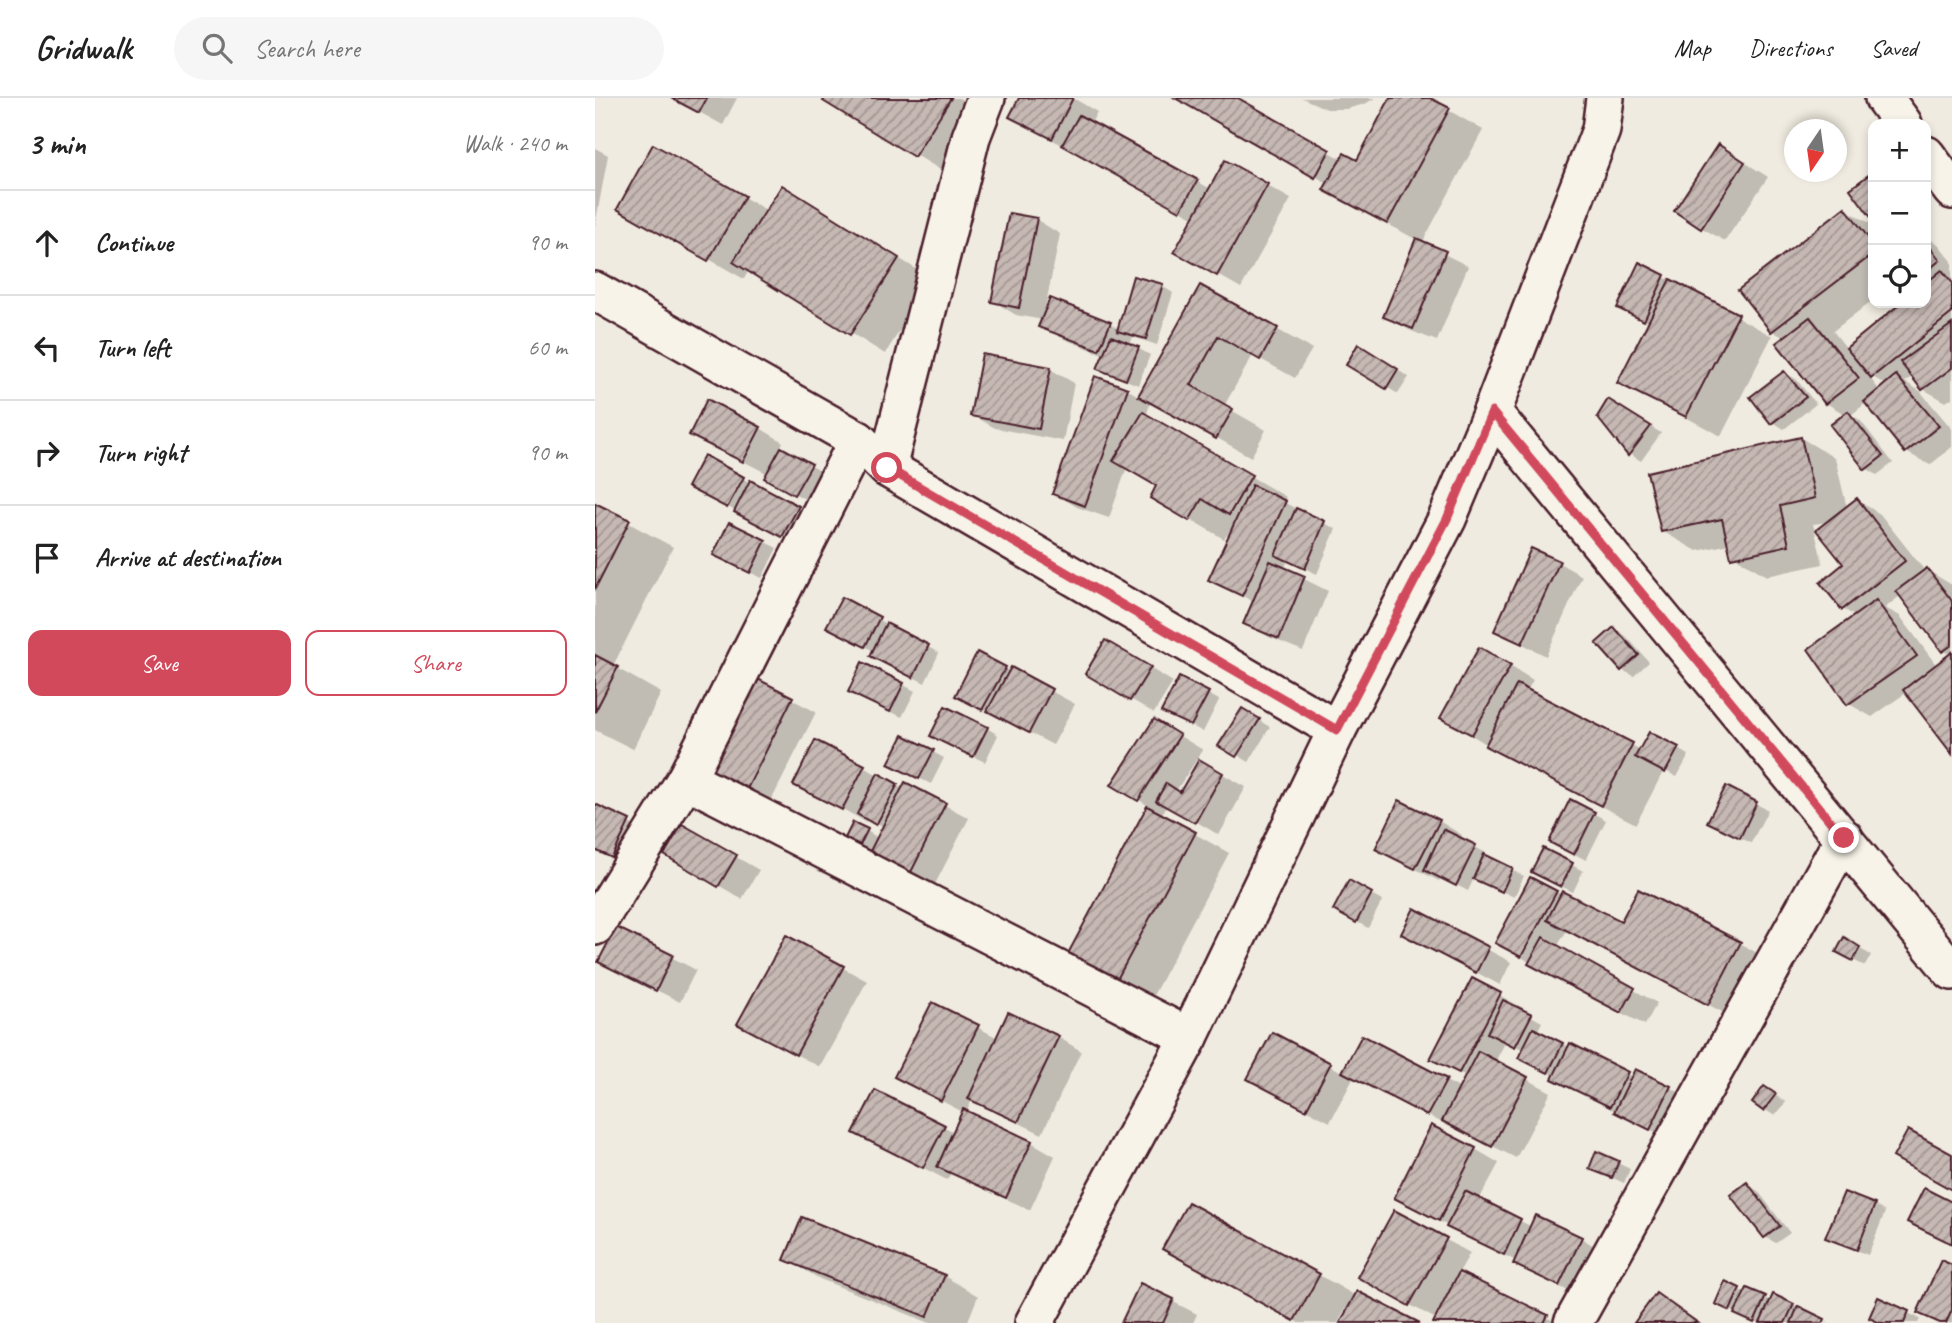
<!DOCTYPE html>
<meta charset="utf-8">
<style>
:root{--surface:#fff;--page:#f6f6f6;--text:#222;--muted:#767676;--line:#e0e0e0;--accent:#d1495b}
body{margin:0;font-family:Caveat,sans-serif;background:var(--page);color:var(--text)}
.controls{position:absolute;right:21px;top:21px;display:grid;overflow:hidden;border-radius:14px;box-shadow:0 4px 10px #0003}
.controls button{width:63px;height:63px;display:grid;place-items:center;padding:0;border:0;border-bottom:2px solid var(--line);background:var(--surface);color:var(--text);font:35px sans-serif}
.compass{position:absolute;left:1189px;top:21px;width:63px;height:63px;border-radius:50%;background:var(--surface);box-shadow:0 4px 10px #0003;rotate:193deg}
.stop{position:absolute;width:21px;height:21px;margin:-16px;border:5px solid #d1495b;border-radius:50%;background:#fff}
.stop.end{background:#d1495b;border-color:#fff;box-shadow:0 2px 7px #0008}
.list{margin:0;padding:0;list-style:none}
h2{display:flex;justify-content:space-between;align-items:center;height:91px;margin:0;padding:0 28px;font-size:30px}
h2 small{font-size:23px;font-weight:400;color:var(--muted)}
.list li{display:grid;grid-template-columns:46px 1fr auto;gap:21px;align-items:center;box-sizing:border-box;height:105px;padding:0 28px;border-top:2px solid var(--line)}
.list b{display:block;font-size:26px;white-space:nowrap}
.list em{font-size:23px;font-style:normal;color:var(--muted)}
.actions{display:flex;gap:14px;padding:21px 28px}
.actions a{flex:1;padding:16px 0;border:2px solid var(--accent);border-radius:14px;text-align:center;font-size:24px;color:var(--accent)}
.actions .main{background:var(--accent);color:#fff}
.icon{flex:none;width:38px;height:38px;fill:none;stroke:currentColor;stroke-width:2;stroke-linecap:round;stroke-linejoin:round}
.map{position:relative;flex:none;width:1357px;height:1225px;overflow:hidden}
header{display:flex;align-items:center;gap:42px;box-sizing:border-box;height:98px;padding:0 35px;background:var(--surface);border-bottom:2px solid var(--line)}
header strong{font-size:33px}
nav{display:flex;gap:38px;margin-inline-start:auto;font-size:24px}
.search{width:490px;height:63px;background:var(--page);display:flex;align-items:center;gap:18px;box-sizing:border-box;padding:0 24px;border-radius:38px;color:var(--muted);font-size:26px}
main{display:flex}
aside{flex:1;background:var(--surface)}
.map>svg:first-child{display:block}
.shadow{fill:#0003;fill-rule:evenodd}
.building{fill:url(#building-hatch);stroke:#4a1f2b;stroke-width:2}
.lines{fill:none;stroke-linecap:round;stroke-linejoin:round}
.street-casing{stroke:#4a1f2b;stroke-width:42}
.street{stroke:#f7f3e8;stroke-width:37}
.route{stroke:#d1495b;stroke-width:9}
</style>
<header>
<strong>Gridwalk</strong>
<div class="search"><svg class="icon" aria-label="search" viewBox="0 0 24 24"><circle cx="10" cy="10" r="6"/><path d="M15 15l6 6"/></svg>Search here</div>
<nav><a>Map</a><a>Directions</a><a>Saved</a></nav>
</header>
<main>
<aside>
<h2>3 min<small>Walk · 240 m</small></h2>
<ul class="list">
<li><svg class="icon" aria-label="ahead" viewBox="0 0 24 24"><path d="M12 20V5M6 11l6-6 6 6"/></svg><div><b>Continue</b></div><em>90 m</em></li>
<li><svg class="icon" aria-label="left" viewBox="0 0 24 24"><path d="M17 20v-9H6M10 6l-5 5 5 5"/></svg><div><b>Turn left</b></div><em>60 m</em></li>
<li><svg class="icon" aria-label="right" viewBox="0 0 24 24"><path d="M7 20v-9h11M14 6l5 5-5 5"/></svg><div><b>Turn right</b></div><em>90 m</em></li>
<li><svg class="icon" aria-label="arrive" viewBox="0 0 24 24"><path d="M6 21V4h12l-3 4 3 4H6"/></svg><div><b>Arrive at destination</b></div></li>
</ul>
<div class="actions"><a class="main">Save</a><a>Share</a></div>
</aside>
<div class="map">
<svg width="1357" height="1225" viewBox="0 0 1357 1225">
<defs>
<pattern id="building-hatch" width="6" height="6" patternUnits="userSpaceOnUse" patternTransform="scale(1.75)"><rect width="6" height="6" fill="#c6b8b3"/><path d="M-1 1l2-2M0 6l6-6M5 7l2-2" fill="none" stroke="#a39592"/></pattern>
</defs>
<rect width="100%" height="100%" fill="#f0ebe0"/>
<filter id="ink" filterUnits="userSpaceOnUse"><feTurbulence type="fractalNoise" baseFrequency=".0143" numOctaves="2"/><feDisplacementMap in="SourceGraphic" scale="14" xChannelSelector="R" yChannelSelector="G"/><feConvolveMatrix kernelMatrix="1 2 1 2 8 2 1 2 1" color-interpolation-filters="sRGB"/></filter>
<g filter="url(#ink)">
<!-- shadow -->
<g class="shadow">
<path d="M78,0h64l-14,27z"/>
<path d="M227,0h137l28,17 -38,60z"/>
<path d="M426,0h52l24,14 -6,11 120,66 15,-26 65,36 -50,89 -65,-37 19,-33 -184,-101z"/>
<path d="M583,0h57l107,61 16,3 34,-64h35l56,32 -61,113 46,23 -31,75 -28,-11 -24,-14 32,-76 -57,-31 -31,-25z"/>
<path d="M707,0h73l-10,6 -19,5h-19z"/>
<path d="M59,48l114,65 49,-4 115,72 -47,75 -136,-84 -5,9 -125,-71z"/>
<path d="M1124,48l49,31 -43,64 -23,-13z"/>
<path d="M0,50l13,7 -13,71z"/>
<path d="M1250,111l28,16v75l-40,31 14,18 57,-46h22v-66l12,7 14,17v137l-6,4 -23,-13 -10,-13 -8,6 15,9 32,38v18l-22,18 -24,-13 -40,-49 -15,12 9,5 33,43 -16,12 -11,-7 -20,-53 -20,-12 -41,-65 -13,-7 -32,-41zM1272,276l20,11 -7,6z"/>
<path d="M415,117l27,5 23,14 -15,75 65,15 9,5 43,-43 11,7 -16,52 -24,-8 -3,7 20,11 -12,30 -39,-16 6,-14 -41,-16 -23,-13 2,-6 -27,-5 -23,-14z"/>
<path d="M1045,166l132,72 -51,100 -101,-54 30,-59 -20,-10z"/>
<path d="M606,189l111,62 -17,29 -42,-23 -29,51 42,24 -15,27 -100,-56 -5,15 140,81 -3,5 53,27 -19,45 -29,-14 -4,9 44,22 -25,60 -34,-14 -24,-13 9,-22 -44,-23 24,-51 -2,-1 -8,12 -72,-42 7,-11 -32,-19 -18,51 -32,-11 -23,-14 73,-104 13,8z"/>
<path d="M764,249l50,30 -11,17 -49,-30z"/>
<path d="M455,271l24,14 -11,58 -68,-13 -23,-13z"/>
<path d="M1190,275l11,6 20,25 -32,25 -11,-7z"/>
<path d="M1013,303l53,32 -20,28 -11,-7 -31,-37z"/>
<path d="M165,330l23,14 -3,6 42,24 -16,28 -40,-23 2,-3 -77,-40z"/>
<path d="M1206,340l34,20 12,50 10,-8 23,14 45,57 2,-1 25,15v166l-45,-59 -35,25 -23,-13 -39,-54 47,-33 -14,-8 2,-44 -16,-43 -16,2 10,40 -56,12 -34,-20 -3,-12 -33,7 -35,-20zM1306,497l42,56 8,4 -14,11 -37,-50 -15,-8z"/>
<path d="M110,360l116,63 -15,28 -117,-63z"/>
<path d="M0,407l78,42 -60,119 48,27 -28,56 -38,-19z"/>
<path d="M135,426l47,24 -15,30 -36,-17z"/>
<path d="M964,465l23,13 -36,80 -50,-26z"/>
<path d="M247,502l97,53 -14,30 -42,-21 -9,-11 -34,-18z"/>
<path d="M1019,531l12,7 23,26 -15,14 -12,-6 -24,-27z"/>
<path d="M511,544l67,40 -19,31 -67,-40z"/>
<path d="M383,557l33,17 1,-2 63,34 -22,41 -85,-44z"/>
<path d="M268,566l52,27 -13,26 -41,-19z"/>
<path d="M915,568l23,14 -6,11 114,59 37,-1 11,6 -12,22 -13,-7 -28,54 -114,-58 -57,-35z"/>
<path d="M156,580l65,34 -45,89 -65,-34z"/>
<path d="M613,596l11,6 -16,32 -28,-15z"/>
<path d="M658,619l17,10 -21,35 -28,-17z"/>
<path d="M392,630l11,7 -13,27 -42,-20z"/>
<path d="M583,637l25,15 -27,41 5,3 18,-33 47,26 -27,48 -51,-30 -7,10 68,38 -81,152 -82,-44 83,-155 -35,-21z"/>
<path d="M309,639l40,21 -13,26 -29,-14z"/>
<path d="M269,669l39,22 2,-5 64,34 -37,72 -73,-46 8,-13 11,7 6,-11 -16,-9 -2,4 -49,-27z"/>
<path d="M1131,691l42,21 -17,33 -30,-15z"/>
<path d="M976,704l35,18 -20,40 -23,-12z"/>
<path d="M0,708l57,29 -16,35 -41,-19z"/>
<path d="M844,723l23,14 -2,4 26,14 -1,4 39,19 -10,21 -40,-19 -6,13 -27,-14 -2,4 -39,-20z"/>
<path d="M88,729l76,43 -17,29 -75,-44z"/>
<path d="M977,767l11,6 -10,21 -28,-14z"/>
<path d="M936,782l91,43 118,20 34,20 -31,60 -176,-93 -10,17 100,56 -12,22 -91,-48 -57,-35z"/>
<path d="M755,785l32,18 -14,27 -22,-12z"/>
<path d="M820,813l96,51 -11,23 -73,-39z"/>
<path d="M22,831l79,41 -16,32 -79,-40z"/>
<path d="M191,839l81,44 -47,86 -57,-30z"/>
<path d="M1249,842l27,15 -6,11 -16,-8z"/>
<path d="M878,883l50,27 -1,3 20,11 -5,10 96,45 37,10 23,14 -19,41 -120,-63 1,-3 -24,-12 -7,-14 -18,-9 -11,21 56,30 -35,66 -63,-32 -1,2 -98,-51 -24,45 -57,-30v-57l71,38 102,8 15,8 6,-12 -11,-6z"/>
<path d="M338,906l65,34 60,-1 23,14 -39,83 -70,-34 -6,13 65,29 24,14 -25,54 -79,-37 -4,7 -92,-47 21,-41 78,40 9,-20 -43,-22z"/>
<path d="M1170,991l21,13 -11,14 -21,-13z"/>
<path d="M880,1051l24,14 -20,37 53,27 49,11 23,14 -21,46 -44,-21 -24,-14 1,-2 -97,-50z"/>
<path d="M1002,1055l33,16 -6,14 -33,-15z"/>
<path d="M1152,1086l11,7 32,42 -14,10 -11,-6z"/>
<path d="M1279,1107l11,7 -17,43 -40,-17z"/>
<path d="M800,1114l75,41 -12,21 100,49h-123l6,-13 -2,-1 -5,9 -51,-28z"/>
<path d="M191,1161l158,17 34,20 -11,27h-37l-110,-44z"/>
<path d="M1357,1168v57h-15l-18,-10z"/>
<path d="M604,1170l120,7 37,21 60,27h-74l6,-12 -3,-2 -7,14h-39z"/>
<path d="M1131,1186l20,10 2,-4 23,11 22,4 36,18h-76l-36,-20z"/>
<path d="M545,1187l57,29 -4,9h-70z"/>
<path d="M1061,1197l24,14 20,14h-63z"/>
<path d="M1313,1215l12,6 -2,4h-37z"/>
</g>
<!-- building -->
<g class="building">
<path d="M76,0h36l-8,15z"/>
<path d="M230,0h126l-37,59 -91,-56z"/>
<path d="M424,0h54l-21,41 -43,-22z"/>
<path d="M580,0h63l92,52 -15,28z"/>
<path d="M795,0h40l20,10 -63,116 -64,-34 21,-37 13,7z"/>
<path d="M484,17l119,65 -18,31 -118,-66z"/>
<path d="M58,46l92,52 -37,65 -91,-52z"/>
<path d="M1123,46l27,18 -44,67 -27,-18z"/>
<path d="M630,62l43,24 -51,92 -43,-24z"/>
<path d="M1275,76l3,4v42l-23,-31z"/>
<path d="M187,87l117,73 -49,77 -117,-73z"/>
<path d="M1250,109l28,37v10l-102,78 -33,-42z"/>
<path d="M414,115l28,5 -18,90 -28,-6z"/>
<path d="M821,140l30,13 -33,78 -30,-12z"/>
<path d="M1331,144l14,18 -14,12z"/>
<path d="M1044,164l26,13 -21,46 -27,-13z"/>
<path d="M1347,172l10,12v31l-81,65 -25,-30 55,-45h25v-20z"/>
<path d="M538,178l30,8 -17,55 -29,-8z"/>
<path d="M1075,181l69,35 -53,103 -69,-34z"/>
<path d="M605,187l78,43 -18,32 -42,-24 -27,49 42,24 -17,30 -78,-43z"/>
<path d="M455,200l61,24 -12,28 -61,-23z"/>
<path d="M1215,219l49,61 -34,26 -49,-61z"/>
<path d="M1357,226v44l-30,22 -22,-28z"/>
<path d="M516,238l28,11 -13,33 -29,-11z"/>
<path d="M763,246l40,25 -12,20 -40,-24z"/>
<path d="M387,256l69,13 -12,62 -69,-13z"/>
<path d="M1189,273l22,26 -35,27 -21,-27z"/>
<path d="M1301,277l43,51 -34,27 -41,-51z"/>
<path d="M500,278l33,12 -43,118 -33,-12z"/>
<path d="M112,301l54,28 -18,35 -54,-27z"/>
<path d="M1013,301l43,27 -23,30 -31,-39z"/>
<path d="M1253,313l35,45 -18,14 -35,-45z"/>
<path d="M548,314l109,63 -23,40 -27,-16 -13,22 -39,-23 6,-12 -43,-25z"/>
<path d="M1206,339l14,61 -35,8 9,39 -58,13 -9,-39 -61,13 -14,-60z"/>
<path d="M186,349l31,17 -18,31 -30,-17z"/>
<path d="M109,357l40,22 -17,31 -40,-21z"/>
<path d="M155,382l49,26 -17,31 -48,-25z"/>
<path d="M657,387l34,16 -44,95 -34,-16z"/>
<path d="M1262,400l48,63 -63,49 -22,-27 23,-19 -27,-34z"/>
<path d="M0,405l35,17 -35,69z"/>
<path d="M701,410l29,13 -20,48 -30,-14z"/>
<path d="M134,424l37,18 -16,33 -37,-18z"/>
<path d="M936,450l29,13 -38,83 -28,-13z"/>
<path d="M675,463l35,15 -26,63 -36,-15z"/>
<path d="M1332,470l25,33v44l-10,7 -46,-61z"/>
<path d="M247,499l38,20 -15,30 -39,-20z"/>
<path d="M1281,502l41,56 -70,49 -39,-56z"/>
<path d="M291,525l43,22 -16,33 -43,-22z"/>
<path d="M1019,529l25,28 -18,16 -25,-28z"/>
<path d="M510,542l46,27 -21,34 -45,-27z"/>
<path d="M884,549l32,18 -39,70 -32,-17z"/>
<path d="M382,554l29,15 -24,43 -27,-14z"/>
<path d="M1357,554v102l-49,-64z"/>
<path d="M0,557l23,12 -23,45z"/>
<path d="M267,564l42,21 -14,29 -42,-20z"/>
<path d="M416,569l41,22 -23,44 -42,-22z"/>
<path d="M155,577l43,22 -46,92 -43,-22z"/>
<path d="M584,579l30,15 -18,34 -30,-14z"/>
<path d="M922,586l116,59 -32,63 -116,-60z"/>
<path d="M350,608l43,21 -15,30 -43,-21z"/>
<path d="M647,610l18,11 -24,38 -18,-11z"/>
<path d="M559,621l26,16 -42,66 -27,-16z"/>
<path d="M1054,634l30,15 -14,26 -30,-16z"/>
<path d="M308,637l31,15 -15,29 -31,-15z"/>
<path d="M220,642l50,25 -23,45 -49,-25z"/>
<path d="M604,661l24,14 -28,50 -39,-22 10,-18 14,9z"/>
<path d="M283,675l20,11 -22,41 -19,-11z"/>
<path d="M310,684l41,21 -38,75 -41,-21z"/>
<path d="M1131,688l31,16 -17,36 -33,-16z"/>
<path d="M975,701l25,13 -21,43 -25,-13z"/>
<path d="M804,702l41,20 -25,49 -40,-20z"/>
<path d="M0,706l35,16 -18,38 -17,-8z"/>
<path d="M552,708l49,26 -83,155 -49,-26z"/>
<path d="M258,724l15,7 -8,16 -15,-7z"/>
<path d="M87,726l55,31 -19,32 -54,-32z"/>
<path d="M848,731l33,16 -20,41 -32,-16z"/>
<path d="M948,750l30,15 -12,24 -30,-15z"/>
<path d="M889,756l29,14 -11,24 -29,-13z"/>
<path d="M935,779l27,14 -36,66 -26,-14z"/>
<path d="M754,782l23,13 -16,30 -23,-13z"/>
<path d="M1043,791l103,53 -33,63 -161,-85 15,-29 59,30z"/>
<path d="M819,810l75,39 -13,26 -75,-39z"/>
<path d="M21,829l57,28 -17,36 -58,-29z"/>
<path d="M191,837l58,31 -48,89 -59,-31z"/>
<path d="M948,839l92,51 -14,25 -93,-49z"/>
<path d="M1249,839l16,10 -7,14 -17,-9z"/>
<path d="M877,880l29,15 -42,80 -29,-14z"/>
<path d="M908,902l29,14 -17,33 -28,-14z"/>
<path d="M337,904l47,23 -38,76 -47,-24z"/>
<path d="M413,914l51,24 -41,86 -50,-23z"/>
<path d="M938,930l30,15 -15,30 -30,-15z"/>
<path d="M677,934l59,31 -25,47 -59,-31z"/>
<path d="M767,937l85,44 -20,37 -85,-44z"/>
<path d="M975,945l58,29 -18,35 -58,-28z"/>
<path d="M883,953l50,26 -36,70 -50,-26z"/>
<path d="M1040,971l36,17 -21,44 -36,-18z"/>
<path d="M1169,988l12,8 -13,17 -11,-8z"/>
<path d="M280,992l70,35 -22,43 -70,-35z"/>
<path d="M368,1011l69,32 -26,57 -69,-31z"/>
<path d="M836,1027l45,23 -37,73 -45,-23z"/>
<path d="M1313,1032l44,24v36l-59,-33z"/>
<path d="M1001,1053l23,10 -7,17 -23,-9z"/>
<path d="M1152,1084l33,44 -16,12 -34,-43z"/>
<path d="M1329,1090l28,14v42l-45,-22z"/>
<path d="M870,1093l56,28 -17,36 -58,-28z"/>
<path d="M1249,1094l31,12 -18,46 -32,-12z"/>
<path d="M593,1104l132,72 -26,47 -132,-72z"/>
<path d="M799,1112l53,28 -38,68 -52,-29z"/>
<path d="M940,1117l47,22 -23,49 -46,-22z"/>
<path d="M207,1119l143,58 -18,42 -143,-57z"/>
<path d="M1346,1162l11,5v45l-6,13h-6l-23,-10z"/>
<path d="M864,1174l89,43 -4,8h-111z"/>
<path d="M1130,1183l15,7 -10,23 -15,-7z"/>
<path d="M545,1185l34,16 -11,24h-42z"/>
<path d="M1152,1190l19,8 -12,27 -20,-9z"/>
<path d="M762,1193l63,32h-80z"/>
<path d="M1061,1195l42,30h-64z"/>
<path d="M1178,1196l21,10 -9,19h-25z"/>
<path d="M1283,1199l31,14 -5,12h-24l-11,-5z"/>
<path d="M1203,1208l27,13 -2,4h-32z"/>
</g>
<g class="lines">
<defs>
<g id="street">
<path d="M1289,0l19,26"/>
<path d="M1331,57l26,35"/>
<path d="M0,193l263,149 29,28 450,262"/>
<path d="M897,314l460,559"/>
<path d="M292,370l84,-331 15,-39"/>
<path d="M91,681l503,258"/>
<path d="M0,828l91,-147 172,-339"/>
<path d="M439,1225l155,-286 148,-307 110,-211 45,-107 109,-282 4,-32"/>
<path d="M978,1225l271,-485"/>
</g>
</defs>
<!-- street casing -->
<use href="#street" class="street-casing"/>
<!-- street -->
<use href="#street" class="street"/>
</g>
</g>
<g class="lines" filter="url(#ink)">
<!-- route -->
<path class="route" d="M292,370l450,262 110,-211 45,-107 352,426"/>
</g>
</svg>
<div class="controls">
<button>+</button>
<button>−</button>
<button><svg class="icon" aria-label="locate" viewBox="0 0 24 24"><circle cx="12" cy="12" r="6"/><path d="M12 2v4M12 18v4M2 12h4M18 12h4"/></svg></button>
</div>
<svg class="compass" viewBox="-18 -18 36 36"><path d="M0-13l5 13h-10z" fill="#e53935"/><path d="M0 13l5-13h-10z" fill="#767676"/></svg>
<div class="stop" style="left:292px;top:370px"></div>
<div class="stop end" style="left:1249px;top:740px"></div>
</div>
</main>
